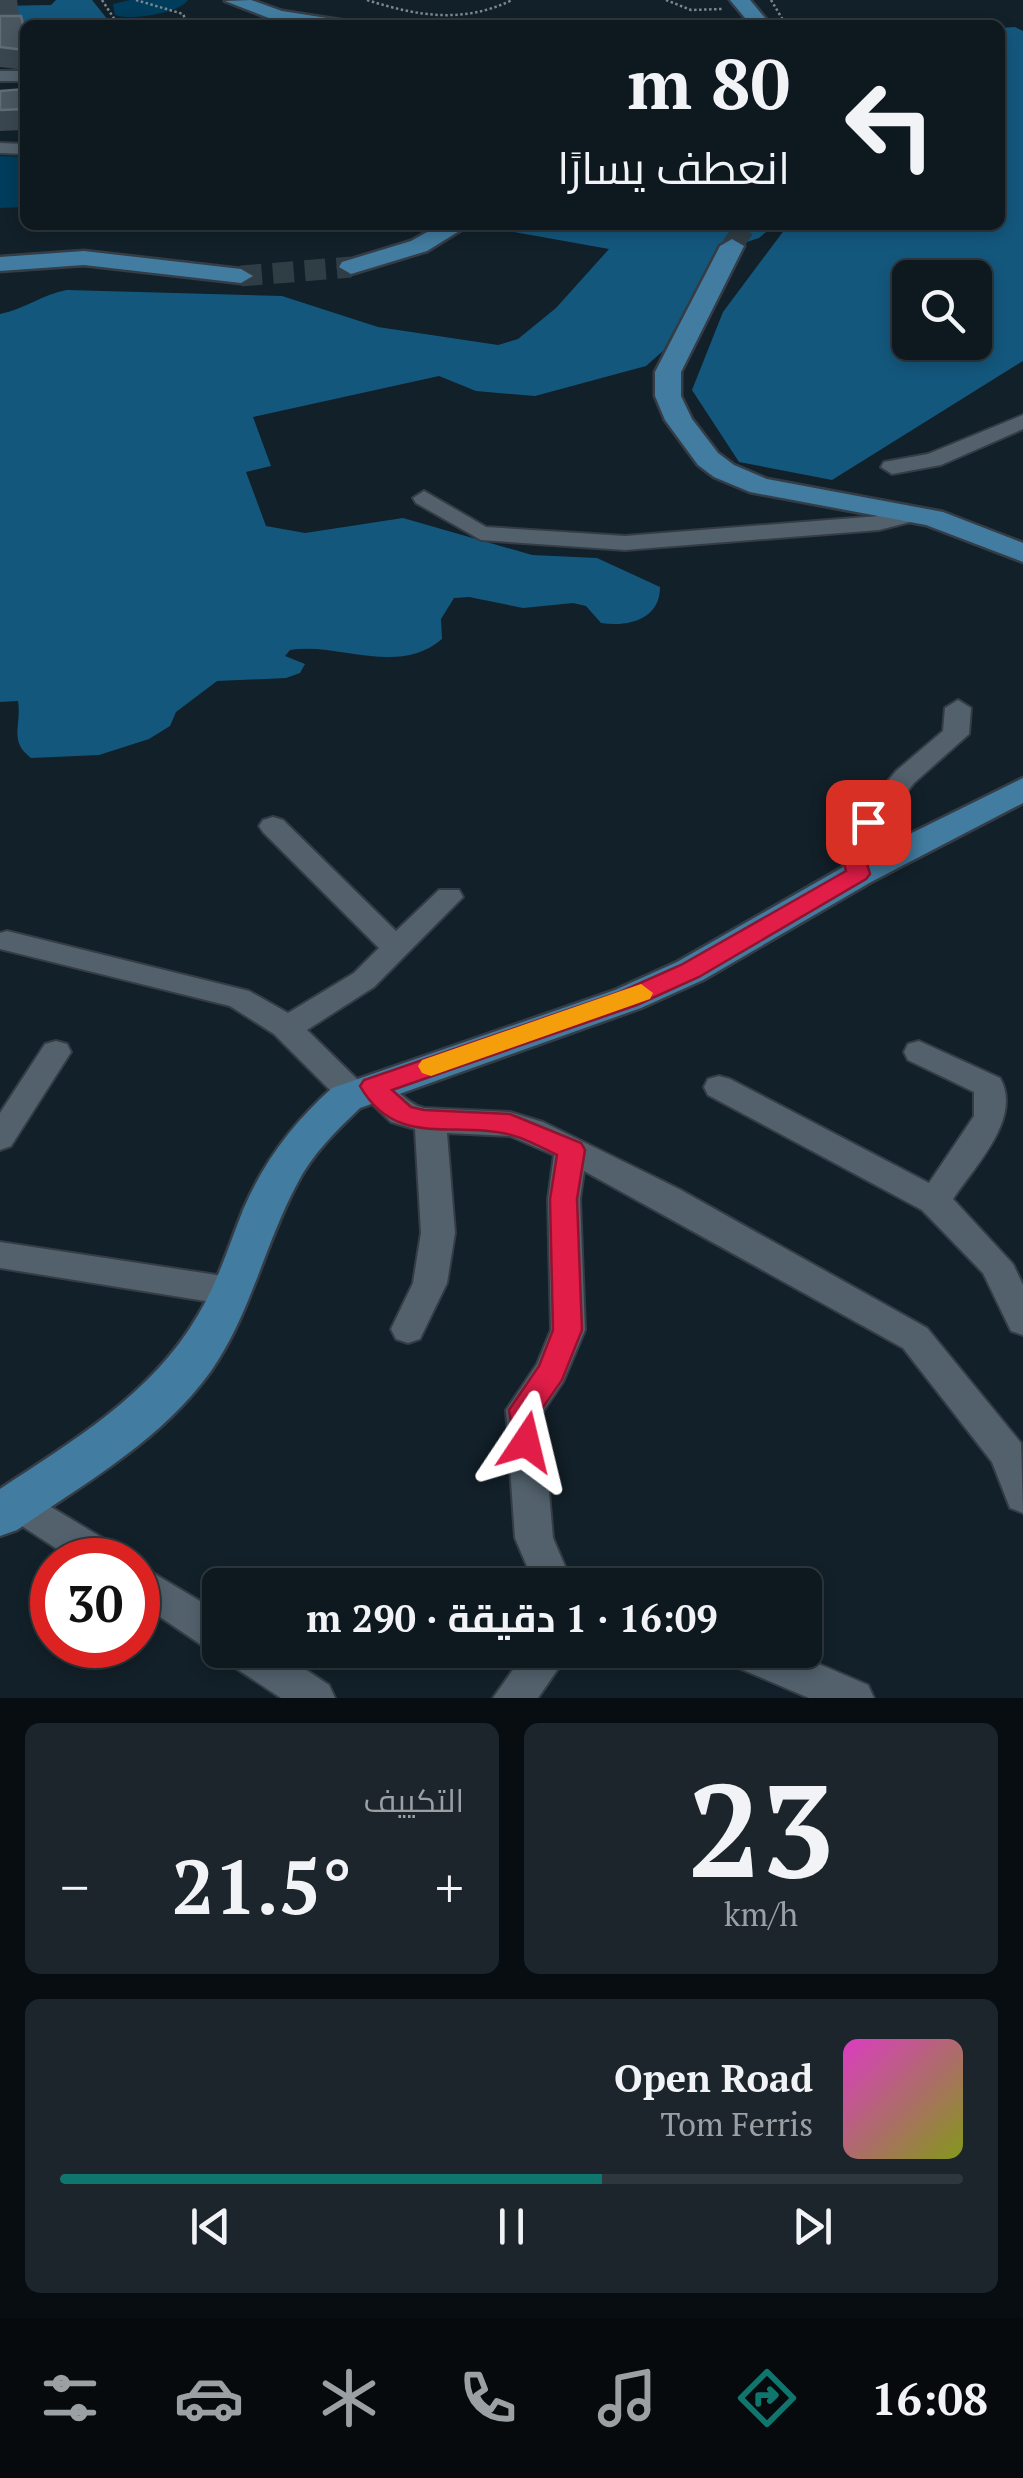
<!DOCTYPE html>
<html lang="ar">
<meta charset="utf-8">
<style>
:root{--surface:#0e181f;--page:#1c252c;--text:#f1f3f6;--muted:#9ba0a4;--line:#2e373d;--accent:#0f766e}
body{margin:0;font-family:"PT Serif",Cairo,serif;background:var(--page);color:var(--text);direction:rtl;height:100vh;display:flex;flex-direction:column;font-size:38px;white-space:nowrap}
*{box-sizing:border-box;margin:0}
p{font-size:32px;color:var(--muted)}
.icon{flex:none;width:55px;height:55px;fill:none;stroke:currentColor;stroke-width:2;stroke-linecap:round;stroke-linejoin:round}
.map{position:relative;height:1698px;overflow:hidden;direction:ltr}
.drawer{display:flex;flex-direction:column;gap:25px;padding:25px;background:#080d11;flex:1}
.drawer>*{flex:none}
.top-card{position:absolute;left:20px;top:20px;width:985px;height:210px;border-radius:15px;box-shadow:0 5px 15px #0003,0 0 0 2px var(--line);direction:rtl;background:#0e181f;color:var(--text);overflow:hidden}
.buttons{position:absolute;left:892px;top:260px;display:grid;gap:20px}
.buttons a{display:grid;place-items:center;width:100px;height:100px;border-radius:15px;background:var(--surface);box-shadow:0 5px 15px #0003,0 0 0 2px var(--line);font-size:50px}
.speed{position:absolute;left:30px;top:1538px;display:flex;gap:20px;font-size:50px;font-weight:700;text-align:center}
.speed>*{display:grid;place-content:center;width:130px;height:130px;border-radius:50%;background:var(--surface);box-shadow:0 5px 15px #0003,0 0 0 2px var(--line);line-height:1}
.speed .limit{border:15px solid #d22;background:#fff;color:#111}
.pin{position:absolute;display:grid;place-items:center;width:85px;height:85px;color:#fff;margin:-42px;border-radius:20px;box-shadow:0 5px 15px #0006}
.me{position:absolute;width:110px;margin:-55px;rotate:10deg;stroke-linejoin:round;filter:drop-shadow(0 0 8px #0008)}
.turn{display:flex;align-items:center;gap:35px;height:210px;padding:0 50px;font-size:45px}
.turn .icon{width:130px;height:130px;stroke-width:2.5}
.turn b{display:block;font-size:70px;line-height:85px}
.big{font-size:75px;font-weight:700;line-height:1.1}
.drawer .widget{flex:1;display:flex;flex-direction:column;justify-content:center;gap:15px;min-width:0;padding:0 35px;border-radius:15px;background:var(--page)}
.drawer .dial{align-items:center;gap:0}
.dial b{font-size:130px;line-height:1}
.song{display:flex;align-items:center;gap:30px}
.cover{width:120px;height:120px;border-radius:15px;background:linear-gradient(135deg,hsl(310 70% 55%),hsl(70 70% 35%))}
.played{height:10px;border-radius:5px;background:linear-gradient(90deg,var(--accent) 60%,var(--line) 60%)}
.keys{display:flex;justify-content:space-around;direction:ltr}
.heat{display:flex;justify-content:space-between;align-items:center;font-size:55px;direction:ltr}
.drawer .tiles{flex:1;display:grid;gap:25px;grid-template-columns:1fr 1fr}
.widget:last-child{grid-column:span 2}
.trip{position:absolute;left:202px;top:1568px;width:620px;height:100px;border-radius:15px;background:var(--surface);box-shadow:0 5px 15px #0003,0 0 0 2px var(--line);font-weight:700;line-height:100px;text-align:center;direction:rtl}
.dock{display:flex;height:160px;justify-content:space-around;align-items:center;background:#060a0c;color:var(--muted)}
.dock .icon{width:70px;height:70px}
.dock .current{color:var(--accent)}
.dock b{font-size:45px;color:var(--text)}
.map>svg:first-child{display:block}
</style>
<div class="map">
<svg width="1023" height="1698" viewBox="0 0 1023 1698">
<rect width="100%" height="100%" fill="#122029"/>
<g fill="#003c5b">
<path d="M 130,0 L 188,0 C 181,13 129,21 115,15 L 113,4 Z"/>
<path d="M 0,156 L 25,157 L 25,207 L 0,208 Z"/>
</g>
<g fill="#14577d" fill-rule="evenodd">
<path d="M 56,0 L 92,0 L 108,20 L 118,25 L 0,21 L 0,6 L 51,5 Z"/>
<path d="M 1015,27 L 1023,31 L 1023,361 L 832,480 L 739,462 L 692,390 L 723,312 L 788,225 L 1000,225 L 1000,28 ZM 910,278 L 975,278 L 975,342 L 910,342 Z"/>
<path d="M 524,225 L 774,225 L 759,238 L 716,252 L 663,351 L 646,366 L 535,396 L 476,391 L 439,376 L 253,417 L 271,466 L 246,472 L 266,526 L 305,533 L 403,518 L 532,555 L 597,558 L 660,587 C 660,620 628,627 601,623 L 586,606 L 573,603 L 523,608 L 469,597 L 454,598 L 441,619 L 442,639 C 398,677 339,642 290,650 L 285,656 L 305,664 L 300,673 L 286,678 L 217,681 L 176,712 L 170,726 L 149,739 L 99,755 L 31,758 C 8,741 22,725 18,701 L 0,702 L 0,314 C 25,309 43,294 67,290 L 282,296 L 378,327 L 498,345 L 518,339 L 556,308 L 609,249 L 514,232 L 513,228 Z"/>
</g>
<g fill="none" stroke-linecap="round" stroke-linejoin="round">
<g stroke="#2f3d45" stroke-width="21" stroke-dasharray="21 11" stroke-linecap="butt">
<path d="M 732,246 L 746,225"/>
<path d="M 241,276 L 351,267"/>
</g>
<defs>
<g id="minor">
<path d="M 0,22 L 31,25 L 25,25 L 25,32 L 0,32 Z"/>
<rect x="0" y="71" width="25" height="10"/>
<path d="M 0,143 L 25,144 L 25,154 L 0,153 Z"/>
<path d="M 1023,415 L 1023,429 L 941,465 L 892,474 L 881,467 L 884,462 L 928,454 Z"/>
<path d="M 424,491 L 486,527 L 625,536 L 879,516 L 914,507 L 925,514 L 922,519 L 879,530 L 625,550 L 481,540 L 416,503 L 413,498 Z"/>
<path d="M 958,700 L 971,708 L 969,734 L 914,783 L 864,846 L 872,874 L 868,881 L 848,881 L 836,845 L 896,771 L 943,731 L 945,708 Z"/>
<path d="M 273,817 L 283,820 L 396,931 L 439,890 L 459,890 L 463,897 L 374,987 L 307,1030 L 360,1082 L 373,1075 C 394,1081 403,1103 424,1108 L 510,1112 L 543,1122 L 679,1189 L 927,1328 L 1021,1443 L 1023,1513 L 1010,1508 L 992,1462 L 903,1348 L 584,1171 L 580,1199 L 585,1330 L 563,1382 L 542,1413 L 553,1538 L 573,1585 L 535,1585 L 515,1538 L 506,1410 L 537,1364 L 551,1330 L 548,1199 L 554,1155 L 510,1136 L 447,1133 L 455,1233 L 447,1283 L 420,1339 L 408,1343 L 396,1339 L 391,1329 L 413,1283 L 421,1233 L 415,1129 L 391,1122 L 367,1099 L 354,1107 L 343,1103 L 274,1034 L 230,1006 L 0,949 L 0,933 L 7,931 L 249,991 L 288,1013 L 354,973 L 379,948 L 263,832 L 259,826 L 263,820 Z"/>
<path d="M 56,1041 L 67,1044 L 71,1052 L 11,1146 L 0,1150 L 0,1113 L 45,1044 Z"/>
<path d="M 919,1041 L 1000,1078 C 1023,1118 974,1167 953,1199 L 1013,1264 L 1023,1285 L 1023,1335 L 1011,1331 L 983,1273 L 922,1210 L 708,1095 L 704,1087 L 708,1079 L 719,1076 L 730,1079 L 929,1183 L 974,1116 L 974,1092 L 908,1060 L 904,1052 L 908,1044 Z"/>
<path d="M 0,1242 L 230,1277 L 242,1281 L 247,1291 L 242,1301 L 230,1305 L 0,1268 Z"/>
<path d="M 18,1487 L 119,1548 L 125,1560 L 74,1560 L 5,1515 L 0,1502 L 5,1491 Z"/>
<path d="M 138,1564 L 220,1613 L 220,1650 L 276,1650 L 329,1685 L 335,1698 L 281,1698 L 228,1663 L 223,1652 L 206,1648 L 138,1602 Z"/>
<path d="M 527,1650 L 571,1650 L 538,1698 L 493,1698 Z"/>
<path d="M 721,1650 L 786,1650 L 868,1685 L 874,1698 L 809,1698 L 727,1663 Z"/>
</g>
<g id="major">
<path d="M 251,0 L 282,11 L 346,21 L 349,25 L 279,22 L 225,1 Z"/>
<path d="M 730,0 L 750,0 L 771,25 L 751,25 Z"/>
<path d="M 440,225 L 469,225 L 427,251 L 351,274 L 339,267 L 342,262 L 411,241 Z"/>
<path d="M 732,239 L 744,246 L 681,372 L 681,396 L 692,419 L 718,453 L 734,465 L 767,479 L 943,512 L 1023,543 L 1023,562 L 926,525 L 750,492 L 714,477 L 698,465 L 665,420 L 655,396 L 655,372 L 720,246 Z"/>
<path d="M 84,251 L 241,269 L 253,276 L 241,283 L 84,265 L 0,271 L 0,257 Z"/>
<path d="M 1023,778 L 1023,803 L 871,882 L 703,980 L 641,1008 L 360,1108 C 336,1131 312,1154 297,1184 C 264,1245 251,1314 211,1371 C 162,1440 85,1483 17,1530 L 0,1536 L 0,1489 C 74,1440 152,1394 198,1315 C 218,1282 229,1245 243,1210 C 264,1161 293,1123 332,1088 L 615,990 L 677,962 L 845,866 Z"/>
</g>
</defs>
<use href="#minor" stroke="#343c45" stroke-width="4"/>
<use href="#major" stroke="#343c45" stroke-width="5"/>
<g stroke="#7c878f" stroke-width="2.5" stroke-dasharray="2.5 2.5" stroke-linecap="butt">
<path d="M 102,0 L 115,20 L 130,25"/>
<path d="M 136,0 L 183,14 L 188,25"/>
<path d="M 367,0 C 417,16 463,24 512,0"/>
<path d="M 666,0 L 691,10 L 723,9"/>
<path d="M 771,0 L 786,25"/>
</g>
<use href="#minor" fill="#52616c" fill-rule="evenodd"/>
<use href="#major" fill="#427ca0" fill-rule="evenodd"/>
</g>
<g fill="#394650">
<path d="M 0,0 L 17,0 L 19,16 L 25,32 L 25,70 L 0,67 Z"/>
<path d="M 25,89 L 25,130 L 0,131 L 0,91 Z"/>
</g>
<g fill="#4a5760" stroke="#606c75" stroke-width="2.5">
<path d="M 0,16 L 21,16 L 25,32 L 25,50 L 0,47 Z"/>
<path d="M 25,89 L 25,109 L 0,110 L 0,91 Z"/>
</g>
<path fill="#e11d48" stroke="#92132f" stroke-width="2.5" d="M 868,815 L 879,822 L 862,846 L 870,874 L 866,879 L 699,977 L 637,1005 L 392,1090 L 411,1107 L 424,1110 L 510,1114 L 581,1143 L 585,1150 L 577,1199 L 582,1330 L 562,1380 L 539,1413 L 541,1442 L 537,1451 L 526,1455 L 516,1451 L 509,1410 L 539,1366 L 553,1330 L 550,1199 L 557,1155 C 542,1148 524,1137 507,1134 C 453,1121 395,1148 360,1086 L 364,1080 L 620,992 L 681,965 L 846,871 L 839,845 L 860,817 Z"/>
<path fill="#f59e0b" d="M 641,984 L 653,993 L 650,999 L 431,1076 L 422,1073 L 418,1066 L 422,1060 Z"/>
</svg>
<div class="buttons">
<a><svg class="icon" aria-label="search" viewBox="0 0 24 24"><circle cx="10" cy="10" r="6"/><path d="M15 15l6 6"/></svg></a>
</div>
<div class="speed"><div class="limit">30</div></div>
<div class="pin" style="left:868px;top:822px;background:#d93025"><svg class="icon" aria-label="arrive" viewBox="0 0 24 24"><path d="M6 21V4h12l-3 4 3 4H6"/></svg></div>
<svg class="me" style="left:526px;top:1442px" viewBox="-20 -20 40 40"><path d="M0-17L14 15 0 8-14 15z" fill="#e11d48" stroke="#fff" stroke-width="4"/></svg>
<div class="trip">16:09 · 1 دقيقة · 290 m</div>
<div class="top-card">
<div class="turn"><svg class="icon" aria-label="left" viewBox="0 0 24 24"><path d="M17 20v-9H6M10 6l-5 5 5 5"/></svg><div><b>80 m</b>انعطف يسارًا</div></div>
</div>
</div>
<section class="drawer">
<div class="tiles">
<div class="widget dial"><b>23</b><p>km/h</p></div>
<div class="widget"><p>التكييف</p>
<div class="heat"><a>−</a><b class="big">21.5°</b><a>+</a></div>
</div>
<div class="widget">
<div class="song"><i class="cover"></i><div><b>Open Road</b><p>Tom Ferris</p></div></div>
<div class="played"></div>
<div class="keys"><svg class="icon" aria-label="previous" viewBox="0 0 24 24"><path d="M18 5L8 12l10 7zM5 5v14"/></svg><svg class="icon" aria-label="pause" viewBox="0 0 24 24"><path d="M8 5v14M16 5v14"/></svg><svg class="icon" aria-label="next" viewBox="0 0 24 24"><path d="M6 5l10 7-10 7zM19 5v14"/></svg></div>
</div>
</div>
</section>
<nav class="dock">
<b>16:08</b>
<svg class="icon current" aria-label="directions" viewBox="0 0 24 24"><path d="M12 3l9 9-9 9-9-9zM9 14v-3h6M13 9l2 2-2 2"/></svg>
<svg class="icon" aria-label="music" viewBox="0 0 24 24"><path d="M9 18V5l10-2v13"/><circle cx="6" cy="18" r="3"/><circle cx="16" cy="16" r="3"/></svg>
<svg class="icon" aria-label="phone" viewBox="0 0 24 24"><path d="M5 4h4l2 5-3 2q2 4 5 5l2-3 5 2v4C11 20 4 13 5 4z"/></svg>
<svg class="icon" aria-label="climate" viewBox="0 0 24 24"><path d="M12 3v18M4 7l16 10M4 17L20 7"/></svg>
<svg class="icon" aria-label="car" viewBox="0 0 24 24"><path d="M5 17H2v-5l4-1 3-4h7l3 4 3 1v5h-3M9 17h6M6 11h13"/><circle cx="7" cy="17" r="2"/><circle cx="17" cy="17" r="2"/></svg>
<svg class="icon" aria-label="filters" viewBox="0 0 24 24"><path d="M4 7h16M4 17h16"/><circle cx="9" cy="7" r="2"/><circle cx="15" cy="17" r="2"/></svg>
</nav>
